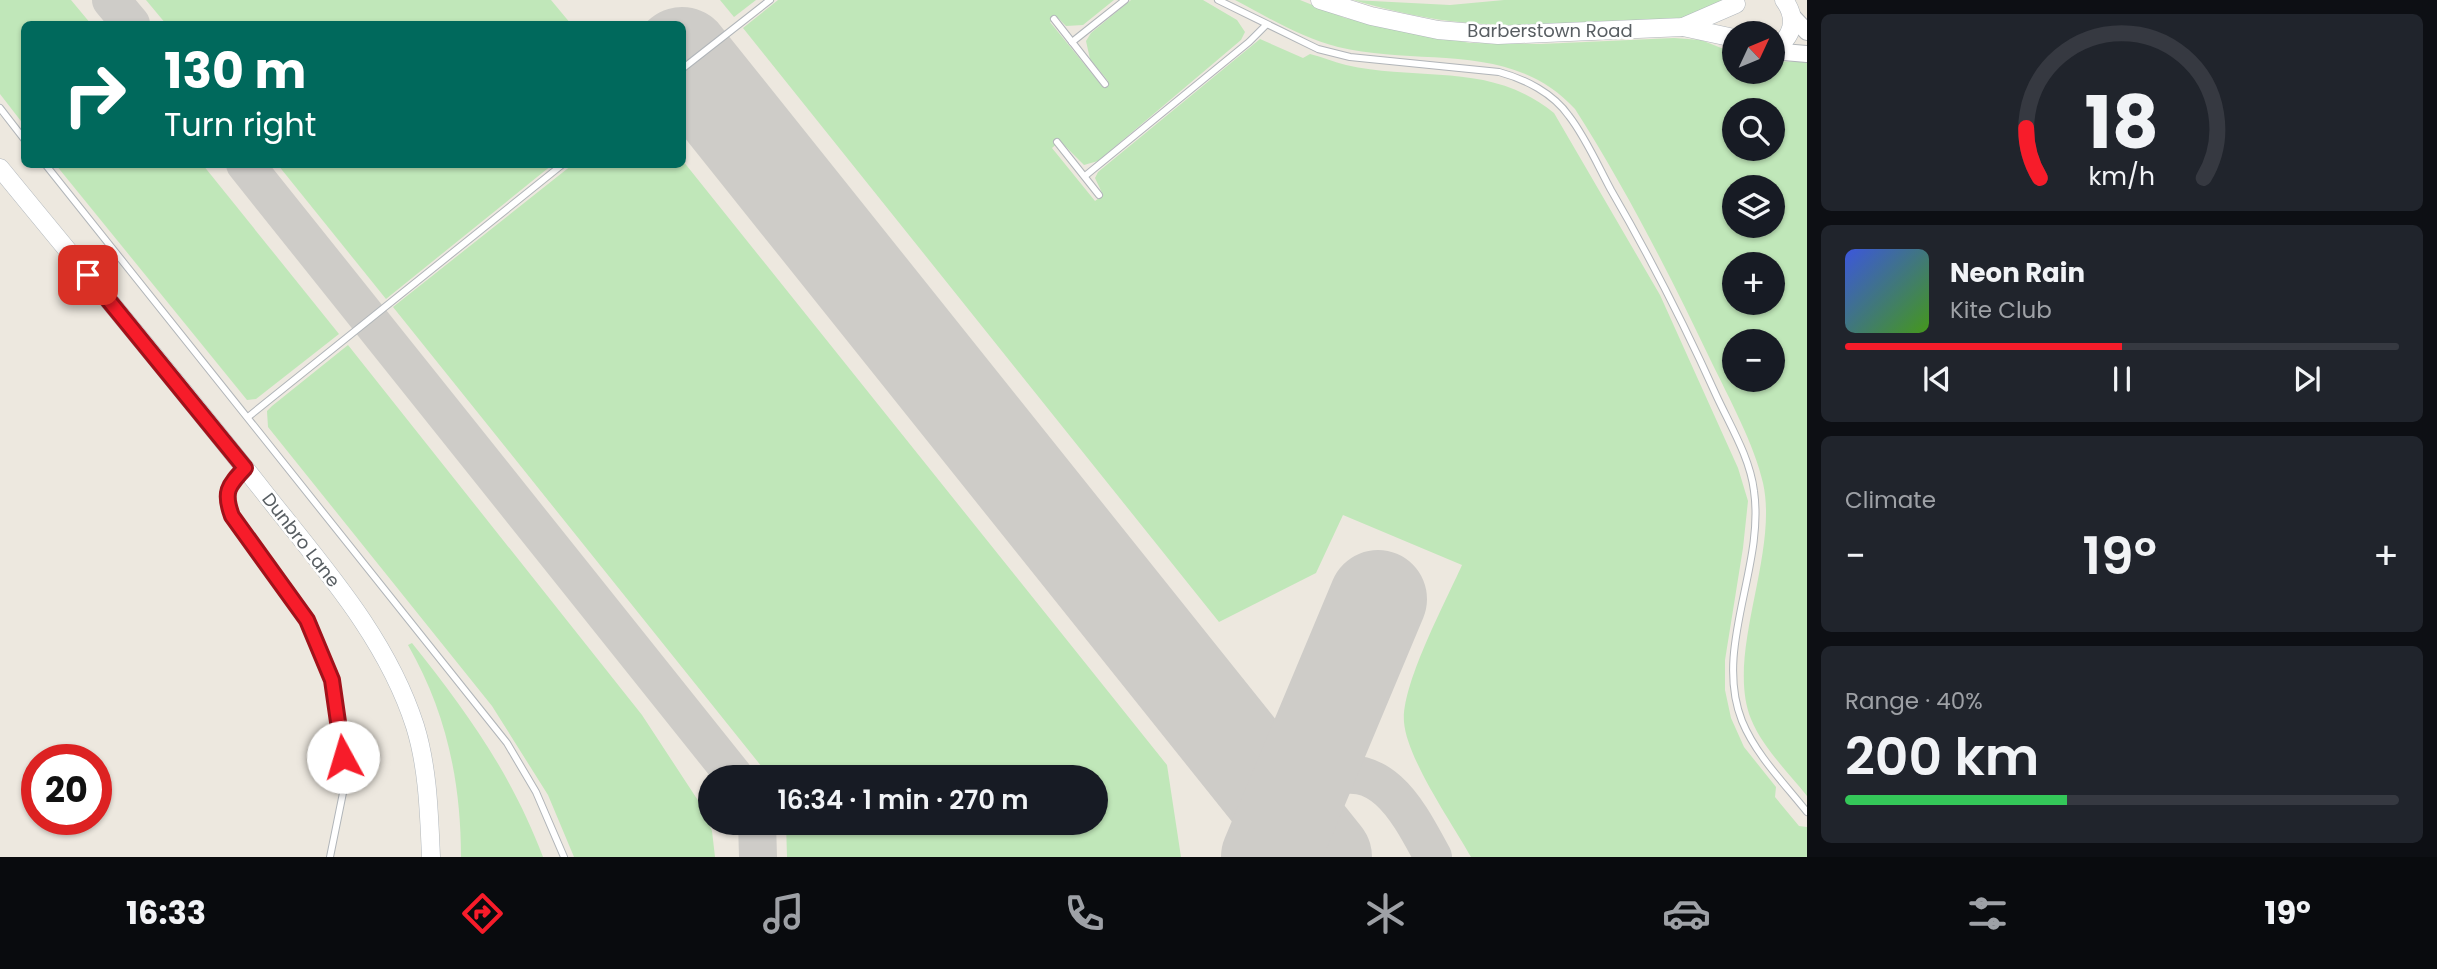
<!DOCTYPE html>
<meta charset="utf-8">
<style>
:root{--surface:#171b24;--page:#20242c;--text:#f1f3f6;--muted:#9ea1a6;--line:#363941;--accent:#f71c2a}
body{margin:0;font-family:Poppins,sans-serif;background:var(--page);color:var(--text);height:100vh;display:flex;flex-direction:column;font-size:26px;white-space:nowrap}
*{box-sizing:border-box;margin:0}
p{font-size:23px;color:var(--muted)}
.icon{flex:none;width:38px;height:38px;fill:none;stroke:currentColor;stroke-width:2;stroke-linecap:round;stroke-linejoin:round}
.map{position:relative;flex:1;overflow:hidden}
.side{display:flex;flex-direction:column;gap:14px;padding:14px;background:#0d0f14;width:630px}
.side>*{flex:none}
.guide{position:absolute;left:21px;top:21px;width:665px;height:147px;border-radius:10px;box-shadow:0 2px 5px #0004;background:#00695c;color:#fff;overflow:hidden}
.needle{width:46px;rotate:46deg}
.controls{position:absolute;left:1722px;top:21px;display:grid;gap:14px}
.controls a{display:grid;place-items:center;width:63px;height:63px;border-radius:50%;background:var(--surface);box-shadow:0 2px 5px #0004;font-size:35px}
.speed{position:absolute;left:21px;top:744px;display:flex;gap:14px;font-size:35px;font-weight:700;text-align:center}
.speed>*{display:grid;place-content:center;width:91px;height:91px;border-radius:50%;background:var(--surface);box-shadow:0 2px 5px #0004;line-height:1}
.speed .limit{border:10px solid #d22;background:#fff;color:#111}
.pin{position:absolute;display:grid;place-items:center;width:60px;height:60px;color:#fff;margin:-30px;border-radius:14px;box-shadow:0 4px 10px #0006}
.me{position:absolute;width:77px;margin:-38px;rotate:354deg;stroke-linejoin:round;filter:drop-shadow(0 0 5px #0008)}
.turn{display:flex;align-items:center;gap:24px;height:147px;padding:0 28px;font-size:32px}
.turn .icon{width:91px;height:91px;stroke-width:2.5}
.turn b{display:block;font-size:49px;line-height:60px}
.big{font-size:52px;font-weight:600;line-height:1.1}
.side .card{flex:1;display:flex;flex-direction:column;justify-content:center;gap:10px;min-width:0;padding:0 24px;border-radius:10px;background:var(--page)}
.side .dial{align-items:center;gap:0}
.dial svg{height:182px;overflow:visible;fill:none;stroke:var(--line);stroke-width:7;stroke-linecap:round;text-anchor:middle}
.dial text{fill:var(--text);stroke:none}
.song{display:flex;align-items:center;gap:21px}
.cover{width:84px;height:84px;border-radius:10px;background:linear-gradient(135deg,hsl(230 70% 55%),hsl(100 70% 35%))}
.played{height:7px;border-radius:4px;background:linear-gradient(90deg,var(--accent) 50%,var(--line) 50%)}
.keys{display:flex;justify-content:space-around;direction:ltr}
.heat{display:flex;justify-content:space-between;align-items:center;font-size:38px;direction:ltr}
.charge{height:10px;border-radius:5px;background:linear-gradient(90deg,#34c759 40%,var(--line) 0)}
.trip{position:absolute;left:698px;top:765px;width:410px;height:70px;border-radius:35px;background:var(--surface);box-shadow:0 2px 5px #0004;font-weight:600;line-height:70px;text-align:center}
.tabs{display:flex;height:112px;justify-content:space-around;align-items:center;background:#090b0e;color:var(--muted)}
.tabs .icon{width:49px;height:49px}
.tabs .on{color:var(--accent)}
.tabs b{font-size:32px;color:var(--text)}
main{display:flex;flex:1;min-height:0}
.map>svg:first-child{display:block}
</style>
<main>
<div class="map">
<svg width="1807" height="857" viewBox="0 0 1807 857">
<rect width="100%" height="100%" fill="#ede8df"/>
<g fill="#c0e7b9" fill-rule="evenodd">
<path d="M 0,0 L 71,0 L 91,24 L 24,24 L 24,125 L 0,94 Z"/>
<path d="M 146,0 L 551,0 L 571,24 L 166,24 Z"/>
<path d="M 720,0 L 756,0 L 734,17 Z"/>
<path d="M 778,0 L 1114,0 L 1083,25 L 1066,26 L 1057,17 L 1050,22 L 1102,86 L 1108,81 L 1090,59 L 1086,41 L 1091,33 L 1131,0 L 1203,0 L 1237,20 L 1245,32 L 1241,40 L 1098,161 L 1084,165 L 1060,141 L 1052,148 L 1095,201 L 1103,195 L 1095,178 L 1098,172 L 1260,39 L 1303,58 L 1310,54 C 1322,57 1334,62 1346,65 C 1421,82 1490,61 1554,113 L 1660,295 L 1738,468 L 1748,501 L 1743,548 L 1725,660 L 1725,690 L 1731,718 L 1744,747 L 1776,787 L 1775,797 L 1799,826 L 1807,827 L 1807,857 L 1471,857 C 1452,823 1407,759 1404,722 C 1401,685 1446,601 1462,565 L 1343,515 L 1316,573 L 1219,622 L 743,28 Z"/>
<path d="M 1235,0 L 1300,0 L 1345,18 L 1470,43 L 1541,44 L 1674,38 L 1701,40 L 1734,53 L 1734,72 L 1773,72 L 1773,62 L 1807,61 L 1807,796 C 1788,772 1763,748 1751,719 C 1725,654 1779,555 1763,483 C 1755,446 1728,396 1711,361 C 1670,275 1626,189 1575,109 C 1512,40 1420,67 1338,47 C 1302,38 1267,17 1235,0 ZM 1734,110 L 1773,110 L 1773,149 L 1734,149 ZM 1734,187 L 1773,187 L 1773,226 L 1734,226 ZM 1734,264 L 1773,264 L 1773,303 L 1734,303 ZM 1734,341 L 1773,341 L 1773,380 L 1734,380 Z"/>
<path d="M 1353,0 L 1450,5 L 1504,0 L 1727,0 L 1696,15 L 1680,18 C 1610,21 1539,29 1469,23 C 1430,20 1391,11 1353,0 Z"/>
<path d="M 683,161 L 1167,765 L 1181,857 L 787,857 L 786,823 L 1096,822 L 1096,777 L 770,777 L 393,307 L 572,165 L 682,164 Z"/>
<path d="M 56,165 L 203,165 L 339,334 L 256,399 L 247,400 Z"/>
<path d="M 278,165 L 552,165 L 386,299 Z"/>
<path d="M 348,345 L 642,715 L 701,805 L 712,831 L 715,857 L 574,857 L 548,795 L 492,706 L 268,427 L 267,411 L 272,406 Z"/>
<path d="M 412,643 C 467,712 511,773 543,857 L 461,857 C 461,781 446,711 408,645 Z"/>
</g>
<g fill="none" stroke-linecap="round" stroke-linejoin="round">
<g stroke="#ceccc8" stroke-width="38">
<path d="M 111,0 L 131,24"/>
<path d="M 245,164 L 735,777"/>
<path d="M 1293,803 C 1302,796 1312,785 1323,781 C 1382,755 1410,815 1433,857"/>
<path d="M 757,822 L 758,857"/>
</g>
<g stroke="#ceccc8" stroke-width="98">
<path d="M 682,56 L 1323,857"/>
<path d="M 1270,857 L 1378,599"/>
</g>
<defs>
<g id="service">
<path d="M 1218,0 L 1318,49 L 1350,57 L 1499,72 C 1525,79 1553,93 1569,116 C 1586,138 1598,166 1611,190 C 1650,257 1685,326 1717,397 C 1731,427 1750,458 1754,491 C 1765,567 1713,648 1742,721 C 1756,755 1784,783 1807,812"/>
<path d="M 1054,19 L 1105,84"/>
<path d="M 1072,42 L 1125,0"/>
<path d="M 682,69 L 770,0"/>
<path d="M 0,108 L 24,139"/>
<path d="M 1057,142 L 1099,195"/>
<path d="M 45,164 L 507,743 L 536,792 L 564,857"/>
<path d="M 1085,176 L 1249,42 L 1265,26"/>
<path d="M 248,417 L 563,164"/>
<path d="M 245,469 C 226,488 222,490 232,516 L 307,620 L 332,680 L 345,783 L 330,857"/>
</g>
<g id="tertiary">
<path d="M 1792,16 L 1807,32"/>
<path d="M 1773,51 L 1807,54"/>
</g>
<g id="secondary">
<path d="M 1320,0 L 1371,16 L 1438,30 L 1498,35 L 1683,27 L 1736,4"/>
<path d="M 1683,27 L 1734,38"/>
<path d="M 1773,49 C 1793,38 1798,19 1784,0"/>
<path d="M 0,168 C 89,277 180,385 267,496 C 323,567 387,638 415,726 C 428,768 429,813 431,857"/>
</g>
</defs>
<use href="#service" stroke="#b1b5b9" stroke-width="8"/>
<use href="#tertiary" stroke="#b1b5b9" stroke-width="18"/>
<use href="#secondary" stroke="#b1b7bc" stroke-width="19"/>
<use href="#service" stroke="#fff" stroke-width="6"/>
<use href="#tertiary" stroke="#fff" stroke-width="16"/>
<use href="#secondary" stroke="#fff" stroke-width="18"/>
</g>
<g fill="none" stroke-linecap="round" stroke-linejoin="round">
<defs>
<path id="route" d="M 88,275 L 245,468 C 228,486 223,492 232,516 L 307,620 L 332,680 L 343,757"/>
</defs>
<use href="#route" stroke="#a1121b" stroke-width="18"/>
<use href="#route" stroke="#f71c2a" stroke-width="12"/>
</g>
<g text-anchor="middle" stroke-width="5" stroke-linejoin="round" paint-order="stroke">
<g font-size="18" fill="#585e62" stroke="#fff">
<text x="1550" y="37">Barberstown Road</text>
<text transform="translate(301 540) rotate(52)" y="6">Dunbro Lane</text>
</g>
</g>
</svg>
<div class="controls">
<a><svg class="needle" viewBox="-14 -14 28 28"><path d="M0-13l5 13h-10z" fill="#e53935"/><path d="M0 13l5-13h-10z" fill="#9ea1a6"/></svg></a>
<a><svg class="icon" aria-label="search" viewBox="0 0 24 24"><circle cx="10" cy="10" r="6"/><path d="M15 15l6 6"/></svg></a>
<a><svg class="icon" aria-label="layers" viewBox="0 0 24 24"><path d="M12 4l9 5-9 5-9-5zM3 14l9 5 9-5"/></svg></a>
<a>+</a>
<a>−</a>
</div>
<div class="speed"><div class="limit">20</div></div>
<div class="pin" style="left:88px;top:275px;background:#d93025"><svg class="icon" aria-label="arrive" viewBox="0 0 24 24"><path d="M6 21V4h12l-3 4 3 4H6"/></svg></div>
<svg class="me" style="left:343px;top:757px" viewBox="-20 -20 40 40"><circle r="19" fill="#fff"/><path d="M0-13L10 11 0 6-10 11z" fill="#f71c2a"/></svg>
<div class="trip">16:34 · 1 min · 270 m</div>
<div class="guide">
<div class="turn"><svg class="icon" aria-label="right" viewBox="0 0 24 24"><path d="M7 20v-9h11M14 6l5 5-5 5"/></svg><div><b>130 m</b>Turn right</div></div>
</div>
</div>
<section class="side">
<div class="card dial"><svg viewBox="0 0 100 80">
<path d="M14 69A42 42 0 1 1 86 69"/>
<path d="M14 69A42 42 0 0 1 8 47" stroke="#f71c2a"/>
<text x="50" y="56" font-size="32" font-weight="700">18</text>
<text x="50" y="72" font-size="11">km/h</text>
</svg></div>
<div class="card">
<div class="song"><i class="cover"></i><div><b>Neon Rain</b><p>Kite Club</p></div></div>
<div class="played"></div>
<div class="keys"><svg class="icon" aria-label="previous" viewBox="0 0 24 24"><path d="M18 5L8 12l10 7zM5 5v14"/></svg><svg class="icon" aria-label="pause" viewBox="0 0 24 24"><path d="M8 5v14M16 5v14"/></svg><svg class="icon" aria-label="next" viewBox="0 0 24 24"><path d="M6 5l10 7-10 7zM19 5v14"/></svg></div>
</div>
<div class="card"><p>Climate</p>
<div class="heat"><a>−</a><b class="big">19°</b><a>+</a></div>
</div>
<div class="card"><p>Range · 40%</p><b class="big">200 km</b><div class="charge"></div></div>
</section>
</main>
<nav class="tabs">
<b>16:33</b>
<svg class="icon on" aria-label="directions" viewBox="0 0 24 24"><path d="M12 3l9 9-9 9-9-9zM9 14v-3h6M13 9l2 2-2 2"/></svg>
<svg class="icon" aria-label="music" viewBox="0 0 24 24"><path d="M9 18V5l10-2v13"/><circle cx="6" cy="18" r="3"/><circle cx="16" cy="16" r="3"/></svg>
<svg class="icon" aria-label="phone" viewBox="0 0 24 24"><path d="M5 4h4l2 5-3 2q2 4 5 5l2-3 5 2v4C11 20 4 13 5 4z"/></svg>
<svg class="icon" aria-label="climate" viewBox="0 0 24 24"><path d="M12 3v18M4 7l16 10M4 17L20 7"/></svg>
<svg class="icon" aria-label="car" viewBox="0 0 24 24"><path d="M5 17H2v-5l4-1 3-4h7l3 4 3 1v5h-3M9 17h6M6 11h13"/><circle cx="7" cy="17" r="2"/><circle cx="17" cy="17" r="2"/></svg>
<svg class="icon" aria-label="filters" viewBox="0 0 24 24"><path d="M4 7h16M4 17h16"/><circle cx="9" cy="7" r="2"/><circle cx="15" cy="17" r="2"/></svg>
<b>19°</b>
</nav>
